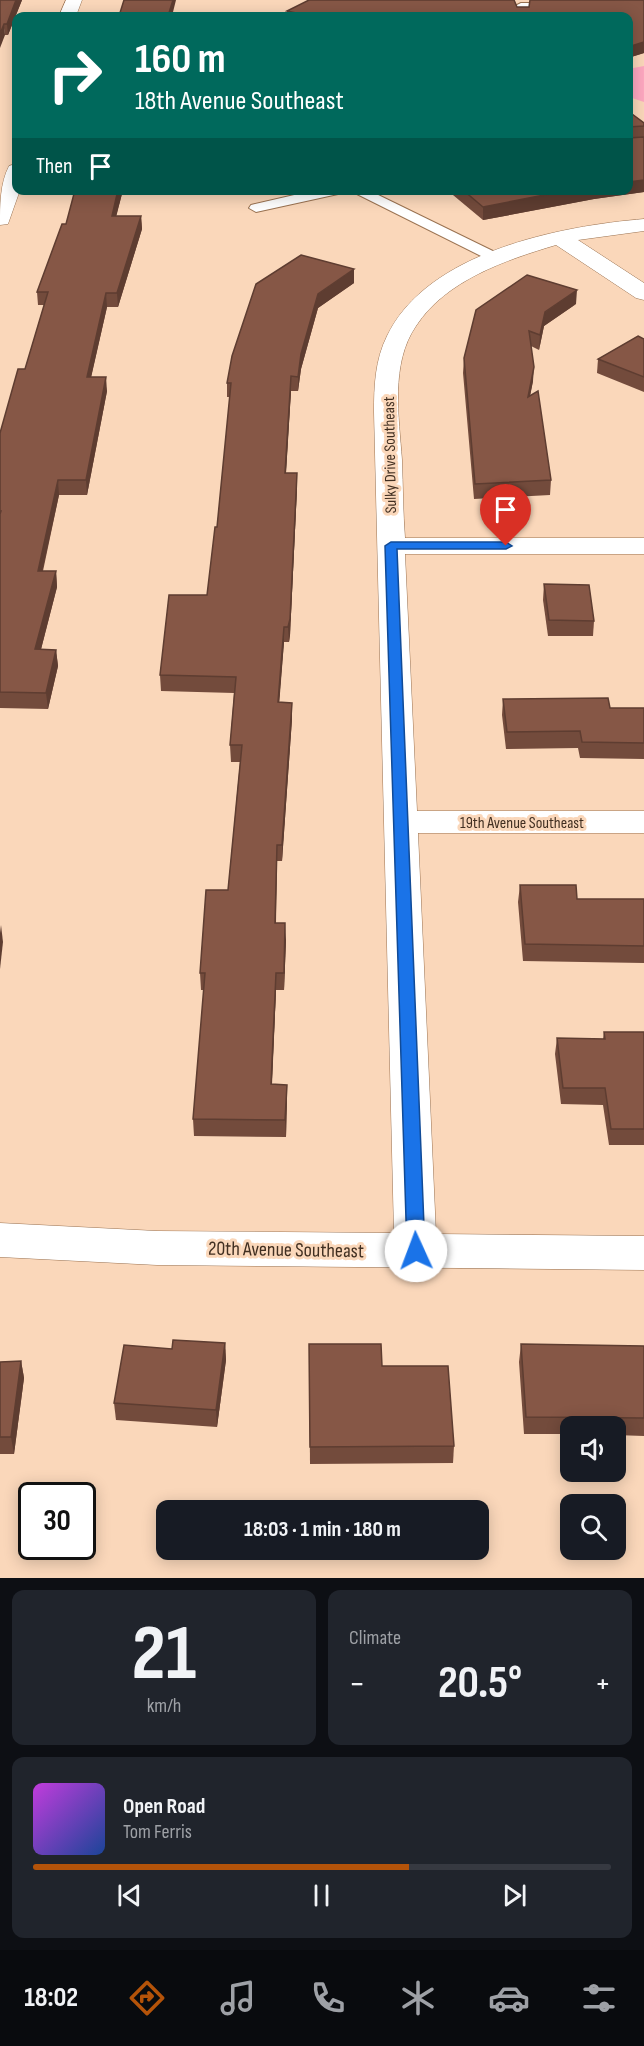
<!DOCTYPE html>
<meta charset="utf-8">
<style>
:root{--surface:#171b24;--page:#20242c;--text:#f1f3f6;--muted:#9ea1a6;--line:#363941;--accent:#b45309}
body{margin:0;font-family:"Sofia Sans Condensed",sans-serif;background:var(--page);color:var(--text);height:100vh;display:flex;flex-direction:column;font-size:22px;white-space:nowrap}
*{box-sizing:border-box;margin:0}
p{font-size:20px;color:var(--muted)}
.icon{flex:none;width:33px;height:33px;fill:none;stroke:currentColor;stroke-width:2;stroke-linecap:round;stroke-linejoin:round}
.map{position:relative;height:1578px;overflow:hidden}
.details{display:flex;flex-direction:column;gap:12px;padding:12px;background:#0d0f14;flex:1}
.details>*{flex:none}
.guide{position:absolute;left:12px;top:12px;width:621px;height:183px;border-radius:12px;box-shadow:0 3px 15px #0003;background:#00695c;color:#fff;overflow:hidden}
.buttons{position:absolute;left:560px;top:1416px;display:grid;gap:12px}
.buttons a{display:grid;place-items:center;width:66px;height:66px;border-radius:12px;background:var(--surface);box-shadow:0 3px 15px #0003;font-size:30px}
.speed{position:absolute;left:18px;top:1482px;display:flex;gap:12px;font-size:30px;font-weight:700;text-align:center}
.speed>*{display:grid;place-content:center;width:78px;height:78px;border-radius:50%;background:var(--surface);box-shadow:0 3px 15px #0003;line-height:1}
.speed .limit{border:3px solid #111;border-radius:9px;background:#fff;color:#111}
.pin{position:absolute;display:grid;place-items:center;width:51px;height:51px;color:#fff;margin:-62px -26px;border-radius:50% 50% 50% 0;rotate:-45deg;box-shadow:0 0 6px #0007}
.pin .icon{rotate:45deg}
.me{position:absolute;width:66px;margin:-33px;rotate:358deg;stroke-linejoin:round;filter:drop-shadow(0 0 4px #0008)}
.turn{display:flex;align-items:center;gap:21px;height:126px;padding:0 24px;font-size:27px}
.turn .icon{width:78px;height:78px;stroke-width:2.5}
.turn b{display:block;font-size:42px;line-height:51px}
.then{display:flex;align-items:center;height:57px;padding:0 24px;background:#0003;gap:12px;font-size:22px}
.big{font-size:45px;font-weight:700;line-height:1.1}
.details .card{flex:1;display:flex;flex-direction:column;justify-content:center;gap:9px;min-width:0;padding:0 21px;border-radius:12px;background:var(--page)}
.details .dial{align-items:center;gap:0}
.dial b{font-size:78px;line-height:1}
.song{display:flex;align-items:center;gap:18px}
.cover{width:72px;height:72px;border-radius:9px;background:linear-gradient(135deg,hsl(290 70% 55%),hsl(220 70% 35%))}
.played{height:6px;border-radius:3px;background:linear-gradient(90deg,var(--accent) 65%,var(--line) 65%)}
.keys{display:flex;justify-content:space-around;direction:ltr}
.heat{display:flex;justify-content:space-between;align-items:center;font-size:33px;direction:ltr}
.details .tiles{flex:1;display:grid;gap:12px;grid-template-columns:1fr 1fr}
.card:last-child{grid-column:span 2}
.trip{position:absolute;left:156px;top:1500px;width:333px;height:60px;border-radius:12px;background:var(--surface);box-shadow:0 3px 15px #0003;font-weight:700;line-height:60px;text-align:center}
.tab-bar{display:flex;height:96px;justify-content:space-around;align-items:center;background:#090b0e;color:var(--muted)}
.tab-bar .icon{width:42px;height:42px}
.tab-bar .active{color:var(--accent)}
.tab-bar b{font-size:27px;color:var(--text)}
.map>svg:first-child{display:block}
</style>
<div class="map">
<svg width="644" height="1578" viewBox="0 0 644 1578">
<rect width="100%" height="100%" fill="#fad7ba"/>
<path fill="#fda7c0" d="M 644,66 L 644,102 L 629,97 L 628,69 Z"/>
<g fill="none" stroke-linecap="round" stroke-linejoin="round">
<defs>
<g id="lane">
<path d="M 521,3 L 560,3 L 566,6 L 560,9 L 527,9 L 528,16 L 516,16 L 515,6 Z"/>
<path d="M 316,190 L 345,190 L 338,194 L 256,212 L 249,208 L 251,205 Z"/>
<path d="M 349,190 L 368,190 L 501,255 L 504,258 L 496,263 L 491,261 Z"/>
</g>
<g id="street">
<path d="M 66,0 L 82,0 L 76,16 L 59,16 Z"/>
<path d="M 16,164 L 16,190 L 20,190 L 8,224 L 0,225 C 0,205 0,183 9,166 Z"/>
<path d="M 644,219 L 644,231 L 578,240 L 644,283 L 644,300 L 636,298 L 556,245 C 506,260 446,280 416,326 C 390,364 399,417 402,460 C 403,486 403,512 405,538 L 644,538 L 644,554 L 405,554 L 417,811 L 644,811 L 644,833 L 418,833 L 436,1234 L 644,1236 L 644,1270 L 157,1265 L 0,1257 L 0,1223 L 157,1231 L 394,1233 L 374,412 C 374,386 375,360 387,336 C 427,252 560,226 644,219 Z"/>
</g>
</defs>
<use href="#lane" stroke="#9a7251" stroke-width="2"/>
<use href="#street" stroke="#9a7251" stroke-width="1"/>
<use href="#lane" fill="#fff" fill-rule="evenodd"/>
<use href="#street" fill="#fff" fill-rule="evenodd"/>
</g>
<g fill="#734b3c">
<path d="M 0,0 L 22,0 L 8,35 L 5,35 Z"/>
<path d="M 644,0 L 644,53 L 628,58 L 628,16 L 287,16 L 287,11 L 529,7 Z"/>
<path d="M 628,111 L 644,123 L 644,192 L 594,199 L 483,220 L 447,190 L 628,190 Z"/>
<path d="M 75,190 L 123,190 L 116,216 L 141,216 L 142,229 L 118,307 L 107,307 L 91,377 L 107,391 L 87,495 L 59,495 L 43,571 L 56,571 L 57,587 L 41,649 L 56,650 L 58,666 L 48,709 L 0,708 L 0,433 L 25,369 L 44,305 L 38,305 L 37,292 L 66,224 Z"/>
<path d="M 354,269 L 354,283 L 318,308 L 301,369 L 298,391 L 291,391 L 286,473 L 297,473 L 297,488 L 290,635 L 289,642 L 284,642 L 279,702 L 292,703 L 292,719 L 282,861 L 277,861 L 276,923 L 286,940 L 284,990 L 276,990 L 272,1085 L 287,1085 L 286,1137 L 194,1136 L 193,1119 L 204,990 L 201,990 L 200,973 L 228,890 L 240,762 L 231,762 L 230,745 L 234,693 L 161,691 L 160,675 L 207,595 L 217,527 L 230,397 L 227,397 L 227,383 Z"/>
<path d="M 576,304 L 544,326 L 539,350 L 531,346 L 533,381 L 530,396 L 551,480 L 550,495 L 474,499 L 463,373 L 464,358 Z"/>
<path d="M 644,339 L 644,392 L 597,373 L 598,359 Z"/>
<path d="M 544,584 L 594,621 L 593,636 L 548,636 L 543,600 Z"/>
<path d="M 503,699 L 610,708 L 644,708 L 644,759 L 580,758 L 578,748 L 506,749 L 502,715 Z"/>
<path d="M 520,885 L 577,899 L 644,899 L 644,963 L 523,961 L 518,902 Z"/>
<path d="M 604,1032 L 644,1032 L 644,1145 L 609,1145 L 603,1105 L 561,1104 L 555,1054 L 557,1038 L 603,1039 Z"/>
<path d="M 225,1343 L 226,1360 L 217,1427 L 116,1420 L 114,1403 L 172,1349 Z"/>
<path d="M 309,1344 L 382,1366 L 454,1446 L 453,1463 L 310,1464 Z"/>
<path d="M 521,1344 L 644,1346 L 644,1436 L 615,1435 L 615,1426 L 570,1426 L 570,1434 L 524,1434 L 519,1362 Z"/>
<path d="M 21,1361 L 24,1378 L 14,1454 L 0,1454 L 0,1362 Z"/>
</g>
<g fill="#5e3d31">
<path d="M 16,0 L 22,0 L 8,35 L 7,24 Z"/>
<path d="M 173,0 L 176,0 L 172,16 L 168,16 Z"/>
<path d="M 4,24 L 5,35 L 0,48 L 0,34 Z"/>
<path d="M 644,42 L 644,53 L 628,58 L 628,47 Z"/>
<path d="M 644,180 L 644,192 L 594,199 L 483,220 L 483,207 L 570,190 L 628,190 L 628,182 Z"/>
<path d="M 118,190 L 123,190 L 113,229 L 112,216 Z"/>
<path d="M 141,216 L 142,229 L 118,307 L 117,293 Z"/>
<path d="M 354,269 L 354,283 L 318,308 L 301,369 L 298,391 L 298,377 L 301,354 L 318,294 Z"/>
<path d="M 577,290 L 576,304 L 544,326 L 539,350 L 540,335 L 545,312 Z"/>
<path d="M 106,293 L 107,307 L 88,391 L 87,377 Z"/>
<path d="M 534,367 L 533,381 L 527,411 L 528,397 Z"/>
<path d="M 291,376 L 291,391 L 285,488 L 285,473 Z"/>
<path d="M 106,377 L 107,391 L 87,495 L 86,480 Z"/>
<path d="M 297,473 L 297,488 L 290,635 L 289,642 L 288,627 Z"/>
<path d="M 58,480 L 59,495 L 39,586 L 38,571 Z"/>
<path d="M 56,571 L 57,587 L 37,665 L 35,649 Z"/>
<path d="M 284,627 L 284,642 L 278,719 L 278,702 Z"/>
<path d="M 56,650 L 58,666 L 48,709 L 46,693 Z"/>
<path d="M 292,703 L 292,719 L 282,861 L 282,845 Z"/>
<path d="M 277,845 L 277,861 L 275,940 L 275,923 Z"/>
<path d="M 285,923 L 286,940 L 284,990 L 284,973 Z"/>
<path d="M 1,925 L 3,942 L 0,969 L 0,933 Z"/>
<path d="M 276,973 L 276,990 L 271,1102 L 271,1084 Z"/>
<path d="M 287,1085 L 287,1102 L 286,1137 L 285,1120 Z"/>
<path d="M 225,1343 L 226,1360 L 217,1427 L 216,1410 Z"/>
<path d="M 21,1361 L 24,1378 L 14,1454 L 11,1437 Z"/>
</g>
<g fill="#865746" stroke="#5e3d31" stroke-width="1.5">
<path d="M 0,0 L 16,0 L 7,24 L 4,24 L 0,34 Z"/>
<path d="M 124,0 L 173,0 L 168,16 L 119,16 Z"/>
<path d="M 309,0 L 514,0 L 517,7 L 529,7 L 530,0 L 644,0 L 644,42 L 628,47 L 628,16 L 310,16 L 287,11 Z"/>
<path d="M 628,111 L 644,123 L 644,126 L 628,127 Z"/>
<path d="M 644,137 L 644,180 L 628,182 L 628,138 Z"/>
<path d="M 75,190 L 118,190 L 112,216 L 141,216 L 117,293 L 106,293 L 87,377 L 106,377 L 86,480 L 58,480 L 38,571 L 56,571 L 35,649 L 56,650 L 46,693 L 0,692 L 0,514 L 1,511 L 0,511 L 0,433 L 18,369 L 25,369 L 48,292 L 37,292 L 62,224 L 66,224 Z"/>
<path d="M 463,190 L 570,190 L 483,207 Z"/>
<path d="M 301,255 L 354,269 L 318,294 L 301,354 L 298,377 L 291,376 L 285,473 L 297,473 L 290,619 L 288,627 L 284,627 L 278,702 L 292,703 L 282,845 L 277,845 L 275,923 L 285,923 L 284,973 L 276,973 L 271,1084 L 287,1085 L 285,1120 L 193,1119 L 205,973 L 200,973 L 206,890 L 228,890 L 242,745 L 230,745 L 236,677 L 160,675 L 169,595 L 207,595 L 215,527 L 217,527 L 231,383 L 227,383 L 232,356 L 256,284 Z"/>
<path d="M 527,275 L 577,290 L 545,312 L 540,335 L 529,331 L 534,367 L 528,397 L 538,391 L 551,480 L 475,484 L 464,358 L 476,310 Z"/>
<path d="M 638,336 L 644,339 L 644,377 L 598,359 Z"/>
<path d="M 544,584 L 589,585 L 594,621 L 549,620 Z"/>
<path d="M 608,698 L 610,708 L 644,708 L 644,743 L 582,742 L 580,731 L 507,732 L 503,699 Z"/>
<path d="M 520,885 L 576,885 L 577,899 L 644,899 L 644,946 L 525,944 Z"/>
<path d="M 604,1032 L 644,1032 L 644,1129 L 611,1129 L 605,1088 L 563,1088 L 557,1038 L 605,1039 Z"/>
<path d="M 173,1340 L 225,1343 L 216,1410 L 114,1403 L 124,1345 L 172,1349 Z"/>
<path d="M 309,1344 L 381,1344 L 382,1366 L 448,1366 L 454,1446 L 310,1447 Z"/>
<path d="M 521,1344 L 644,1346 L 644,1418 L 526,1417 Z"/>
<path d="M 21,1361 L 11,1437 L 0,1437 L 0,1362 Z"/>
</g>
<path fill="#1a73e8" stroke="#114b97" stroke-width="1.5" d="M 391,542 L 506,542 L 512,546 L 506,549 L 397,549 L 425,1251 L 422,1256 L 416,1258 L 410,1256 L 407,1251 L 385,546 Z"/>
<g text-anchor="middle" stroke-width="6" stroke-linejoin="round" paint-order="stroke">
<g font-size="16" fill="#412f21" stroke="#fad7ba">
<text transform="translate(389 455) rotate(-91)" y="6">Sulky Drive Southeast</text>
<text x="522" y="828">19th Avenue Southeast</text>
</g>
<g font-size="20" fill="#412f21" stroke="#fad7ba">
<text transform="translate(286 1249) rotate(1)" y="7">20th Avenue Southeast</text>
</g>
</g>
</svg>
<div class="buttons">
<a><svg class="icon" aria-label="sound" viewBox="0 0 24 24"><path d="M4 9h4l5-4v14l-5-4H4zM17 9q2 3 0 6"/></svg></a>
<a><svg class="icon" aria-label="search" viewBox="0 0 24 24"><circle cx="10" cy="10" r="6"/><path d="M15 15l6 6"/></svg></a>
</div>
<div class="speed"><div class="limit">30</div></div>
<div class="pin" style="left:506px;top:546px;background:#d93025"><svg class="icon" aria-label="arrive" viewBox="0 0 24 24"><path d="M6 21V4h12l-3 4 3 4H6"/></svg></div>
<svg class="me" style="left:416px;top:1251px" viewBox="-20 -20 40 40"><circle r="19" fill="#fff"/><path d="M0-13L10 11 0 6-10 11z" fill="#1a73e8"/></svg>
<div class="trip">18:03 · 1 min · 180 m</div>
<div class="guide">
<div class="turn"><svg class="icon" aria-label="right" viewBox="0 0 24 24"><path d="M7 20v-9h11M14 6l5 5-5 5"/></svg><div><b>160 m</b>18th Avenue Southeast</div></div>
<div class="then">Then<svg class="icon" aria-label="arrive" viewBox="0 0 24 24"><path d="M6 21V4h12l-3 4 3 4H6"/></svg></div>
</div>
</div>
<section class="details">
<div class="tiles">
<div class="card dial"><b>21</b><p>km/h</p></div>
<div class="card"><p>Climate</p>
<div class="heat"><a>−</a><b class="big">20.5°</b><a>+</a></div>
</div>
<div class="card">
<div class="song"><i class="cover"></i><div><b>Open Road</b><p>Tom Ferris</p></div></div>
<div class="played"></div>
<div class="keys"><svg class="icon" aria-label="previous" viewBox="0 0 24 24"><path d="M18 5L8 12l10 7zM5 5v14"/></svg><svg class="icon" aria-label="pause" viewBox="0 0 24 24"><path d="M8 5v14M16 5v14"/></svg><svg class="icon" aria-label="next" viewBox="0 0 24 24"><path d="M6 5l10 7-10 7zM19 5v14"/></svg></div>
</div>
</div>
</section>
<nav class="tab-bar">
<b>18:02</b>
<svg class="icon active" aria-label="directions" viewBox="0 0 24 24"><path d="M12 3l9 9-9 9-9-9zM9 14v-3h6M13 9l2 2-2 2"/></svg>
<svg class="icon" aria-label="music" viewBox="0 0 24 24"><path d="M9 18V5l10-2v13"/><circle cx="6" cy="18" r="3"/><circle cx="16" cy="16" r="3"/></svg>
<svg class="icon" aria-label="phone" viewBox="0 0 24 24"><path d="M5 4h4l2 5-3 2q2 4 5 5l2-3 5 2v4C11 20 4 13 5 4z"/></svg>
<svg class="icon" aria-label="climate" viewBox="0 0 24 24"><path d="M12 3v18M4 7l16 10M4 17L20 7"/></svg>
<svg class="icon" aria-label="car" viewBox="0 0 24 24"><path d="M5 17H2v-5l4-1 3-4h7l3 4 3 1v5h-3M9 17h6M6 11h13"/><circle cx="7" cy="17" r="2"/><circle cx="17" cy="17" r="2"/></svg>
<svg class="icon" aria-label="filters" viewBox="0 0 24 24"><path d="M4 7h16M4 17h16"/><circle cx="9" cy="7" r="2"/><circle cx="15" cy="17" r="2"/></svg>
</nav>
